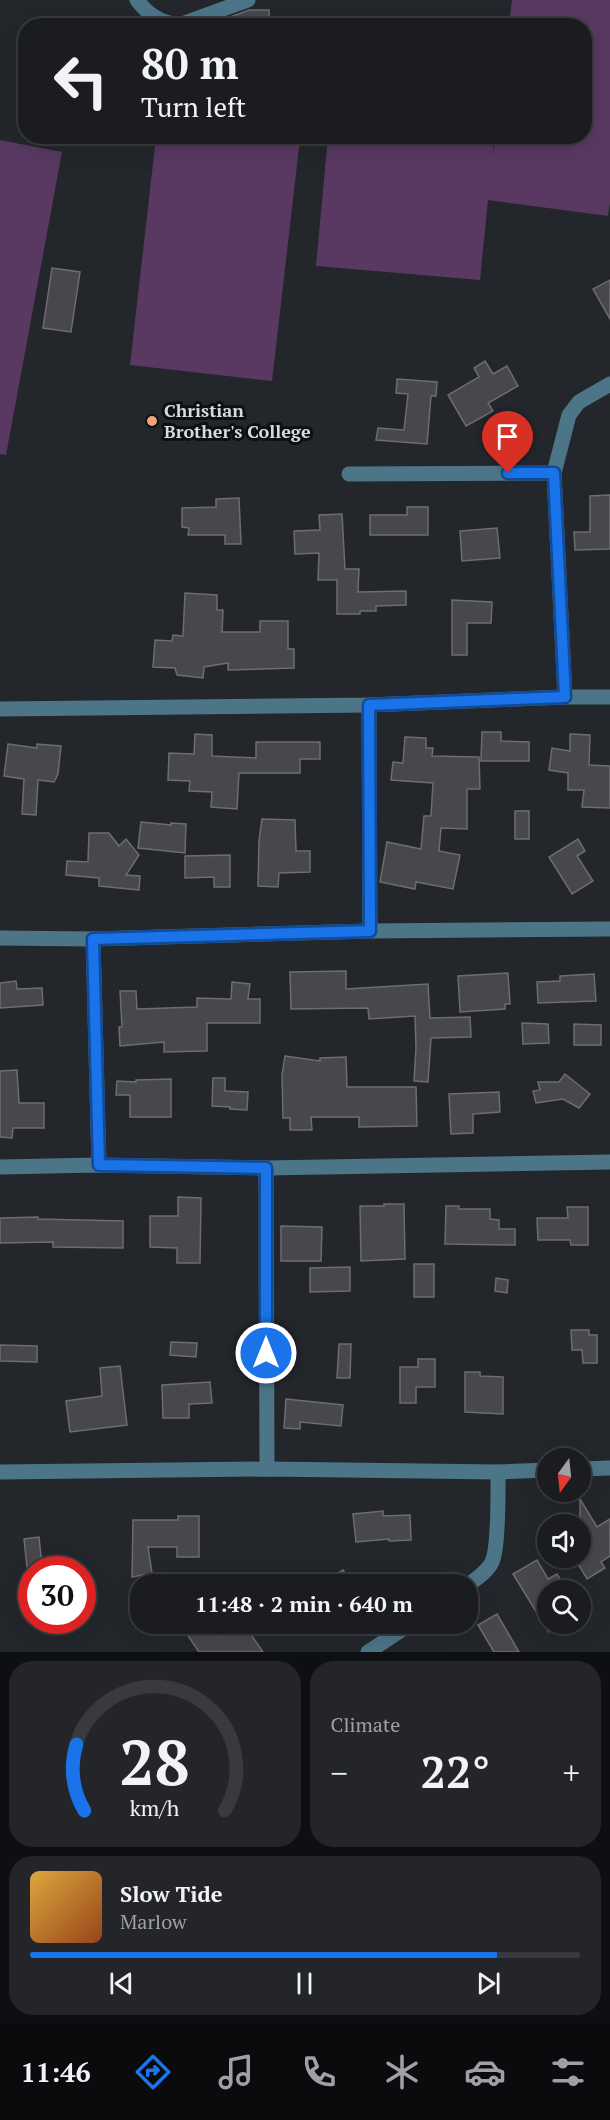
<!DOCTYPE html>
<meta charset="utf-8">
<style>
:root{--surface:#1a1c20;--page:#232529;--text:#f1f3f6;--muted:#9fa1a5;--line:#383a3e;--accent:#1a73e8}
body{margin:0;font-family:"PT Serif",serif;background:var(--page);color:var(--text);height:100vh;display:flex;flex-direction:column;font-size:22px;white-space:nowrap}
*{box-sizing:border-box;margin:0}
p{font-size:20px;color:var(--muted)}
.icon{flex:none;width:33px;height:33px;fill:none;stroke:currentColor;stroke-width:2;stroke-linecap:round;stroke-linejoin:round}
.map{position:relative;height:1652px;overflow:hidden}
.sheet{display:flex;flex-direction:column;gap:9px;padding:9px;background:#0e0f12;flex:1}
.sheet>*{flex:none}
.banner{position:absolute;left:18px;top:18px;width:574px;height:126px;border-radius:24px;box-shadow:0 6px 24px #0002,0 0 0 2px var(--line);background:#1a1c20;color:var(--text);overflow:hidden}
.needle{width:39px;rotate:195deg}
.fabs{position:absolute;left:537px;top:1448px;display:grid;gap:12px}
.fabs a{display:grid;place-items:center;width:54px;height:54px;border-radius:50%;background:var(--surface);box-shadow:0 6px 24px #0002,0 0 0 2px var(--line);font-size:30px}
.speed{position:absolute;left:18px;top:1556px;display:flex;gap:12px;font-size:30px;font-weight:700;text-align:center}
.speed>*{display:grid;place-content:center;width:78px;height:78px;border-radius:50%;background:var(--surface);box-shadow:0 6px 24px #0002,0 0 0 2px var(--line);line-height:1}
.speed .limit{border:9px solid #d22;background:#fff;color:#111}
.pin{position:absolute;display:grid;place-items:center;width:51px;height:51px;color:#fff;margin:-62px -26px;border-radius:50% 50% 50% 0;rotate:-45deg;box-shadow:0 0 6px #0007}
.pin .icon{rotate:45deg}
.me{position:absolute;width:66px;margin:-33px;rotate:0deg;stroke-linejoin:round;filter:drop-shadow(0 0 4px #0008)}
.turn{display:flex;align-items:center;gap:21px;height:126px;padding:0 24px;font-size:27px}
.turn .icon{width:78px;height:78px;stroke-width:2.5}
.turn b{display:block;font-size:42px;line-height:51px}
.big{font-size:45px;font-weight:700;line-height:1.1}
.sheet .tile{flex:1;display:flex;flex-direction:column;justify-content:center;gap:9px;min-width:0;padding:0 21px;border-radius:24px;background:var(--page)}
.sheet .dial{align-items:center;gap:0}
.dial svg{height:156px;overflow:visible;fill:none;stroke:var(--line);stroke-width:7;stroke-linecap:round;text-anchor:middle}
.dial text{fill:var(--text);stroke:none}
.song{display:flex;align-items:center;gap:18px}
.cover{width:72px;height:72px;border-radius:9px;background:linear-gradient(135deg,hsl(40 70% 55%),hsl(20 70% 35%))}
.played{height:6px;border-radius:3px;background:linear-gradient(90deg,var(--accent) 85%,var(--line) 85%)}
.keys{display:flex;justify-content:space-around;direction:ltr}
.heat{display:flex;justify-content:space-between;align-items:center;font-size:33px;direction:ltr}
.sheet .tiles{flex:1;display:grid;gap:9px;grid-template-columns:1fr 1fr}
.tile:last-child{grid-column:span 2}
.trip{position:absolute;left:130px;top:1574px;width:348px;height:60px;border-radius:24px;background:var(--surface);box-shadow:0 6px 24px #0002,0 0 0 2px var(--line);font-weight:700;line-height:60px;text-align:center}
.dock{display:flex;height:96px;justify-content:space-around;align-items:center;background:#0a0b0d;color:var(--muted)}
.dock .icon{width:42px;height:42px}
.dock .active{color:var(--accent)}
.dock b{font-size:27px;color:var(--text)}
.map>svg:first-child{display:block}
</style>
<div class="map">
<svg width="610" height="1652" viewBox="0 0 610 1652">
<rect width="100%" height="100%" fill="#23262b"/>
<g fill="#593962">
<path d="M 512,0 L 610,0 L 610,202 L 608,216 L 488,200 L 480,280 L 316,266 L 328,137 L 494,137 L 493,155 L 496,137 L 585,136 L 585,26 L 509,25 Z"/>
<path d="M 276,136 L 300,139 L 272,381 L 130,365 L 156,137 Z"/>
<path d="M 0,140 L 62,152 L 6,455 L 0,454 Z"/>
</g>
<g fill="#48474d" stroke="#6d6c73" stroke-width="1.5">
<path d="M 249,10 L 269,10 L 269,26 L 222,26 L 222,20 Z"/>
<path d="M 52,268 L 80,272 L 71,332 L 43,328 Z"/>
<path d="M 610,280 L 610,319 L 593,289 Z"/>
<path d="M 485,361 L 493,374 L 507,366 L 518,386 L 488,403 L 493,411 L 466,426 L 448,395 L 479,377 L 474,368 Z"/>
<path d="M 397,379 L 437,382 L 436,396 L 431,396 L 427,444 L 376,440 L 378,428 L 404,430 L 408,394 L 396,393 Z"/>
<path d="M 610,495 L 610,549 L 575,550 L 574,532 L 590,532 L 590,496 Z"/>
<path d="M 239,498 L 241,544 L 225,544 L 225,535 L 188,535 L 189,528 L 182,527 L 182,508 L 216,507 L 216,499 Z"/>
<path d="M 407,507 L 428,507 L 428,535 L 370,535 L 370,515 L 407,515 Z"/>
<path d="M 342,514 L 345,569 L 359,569 L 358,592 L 406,591 L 406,605 L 376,606 L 376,611 L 360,611 L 360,614 L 337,614 L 337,580 L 318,580 L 319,553 L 295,554 L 294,531 L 320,530 L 319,515 Z"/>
<path d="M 497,528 L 500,558 L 462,561 L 460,531 Z"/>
<path d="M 185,593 L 217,595 L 217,610 L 223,610 L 222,632 L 260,632 L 260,621 L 288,621 L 288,649 L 294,649 L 294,668 L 228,670 L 228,663 L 204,667 L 203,678 L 177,675 L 175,668 L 153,667 L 155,640 L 172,641 L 173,635 L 183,636 Z"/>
<path d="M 452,600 L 492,602 L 491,623 L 467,623 L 467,655 L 452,655 Z"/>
<path d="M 482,732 L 501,732 L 501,741 L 529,742 L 529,761 L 481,761 Z"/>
<path d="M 195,734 L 212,735 L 212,756 L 256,758 L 256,742 L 320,742 L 320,759 L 300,759 L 300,773 L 239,773 L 237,809 L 211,807 L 212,792 L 189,791 L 190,781 L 168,780 L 169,753 L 194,754 Z"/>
<path d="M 570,734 L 590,735 L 589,765 L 610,766 L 610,808 L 582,807 L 584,790 L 568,790 L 568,773 L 549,770 L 552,748 L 570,751 Z"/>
<path d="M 405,737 L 426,738 L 426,748 L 433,748 L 432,756 L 479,757 L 480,789 L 467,789 L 467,829 L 441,828 L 439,851 L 460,855 L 453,889 L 416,882 L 415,889 L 380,882 L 387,842 L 421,849 L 424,816 L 431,816 L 433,783 L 391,780 L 393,762 L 403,763 Z"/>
<path d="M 8,744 L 37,748 L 37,744 L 61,746 L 58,774 L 54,782 L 38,780 L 36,815 L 22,814 L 24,779 L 4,776 Z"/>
<rect x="515" y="811" width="14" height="28"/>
<path d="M 262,819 L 295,820 L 296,851 L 310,851 L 310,872 L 279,873 L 278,887 L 258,886 L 259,841 Z"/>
<path d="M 141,822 L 171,825 L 171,823 L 186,824 L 185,853 L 138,848 Z"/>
<path d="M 89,833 L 109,833 L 119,846 L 126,839 L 139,855 L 126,875 L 140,876 L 139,890 L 99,886 L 99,878 L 66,875 L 67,861 L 88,862 Z"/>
<path d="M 578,839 L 585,851 L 577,856 L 593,881 L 572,894 L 549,857 Z"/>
<path d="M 230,855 L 230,887 L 214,887 L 214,877 L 185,878 L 185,856 Z"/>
<path d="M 346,971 L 346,989 L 428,984 L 430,1018 L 470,1017 L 471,1037 L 431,1038 L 428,1082 L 414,1081 L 416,1048 L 415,1016 L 369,1019 L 368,1008 L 291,1009 L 290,972 Z"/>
<path d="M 508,973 L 510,1004 L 505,1004 L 505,1009 L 460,1012 L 458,976 Z"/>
<path d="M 594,974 L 596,1001 L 538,1003 L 537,982 L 560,981 L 560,976 Z"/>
<path d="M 16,981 L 17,989 L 42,988 L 43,1005 L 0,1008 L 0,983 Z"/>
<path d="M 232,982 L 250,984 L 248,999 L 260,999 L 260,1023 L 207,1023 L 207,1051 L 164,1052 L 164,1042 L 120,1046 L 119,1027 L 122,1027 L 120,991 L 136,991 L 137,1009 L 197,1007 L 197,998 L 231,999 Z"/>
<path d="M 522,1023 L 548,1024 L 549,1043 L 523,1044 Z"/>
<path d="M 574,1024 L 601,1025 L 601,1045 L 574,1045 Z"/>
<path d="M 285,1056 L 320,1061 L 320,1058 L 346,1057 L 347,1087 L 416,1087 L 417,1126 L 359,1127 L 359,1117 L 311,1117 L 312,1130 L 290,1130 L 290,1118 L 283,1118 L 282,1075 Z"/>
<path d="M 17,1070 L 19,1103 L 44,1103 L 44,1128 L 13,1128 L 12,1138 L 0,1137 L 0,1071 Z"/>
<path d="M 565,1074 L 590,1094 L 579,1108 L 563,1099 L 536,1103 L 533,1091 L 540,1090 L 538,1082 L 559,1082 Z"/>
<path d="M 213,1078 L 225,1078 L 225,1091 L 248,1092 L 247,1110 L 230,1109 L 230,1107 L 212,1106 Z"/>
<path d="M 171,1079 L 171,1117 L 130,1117 L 130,1095 L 116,1095 L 117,1081 L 136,1082 L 136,1080 Z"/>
<path d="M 499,1092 L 500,1112 L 473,1114 L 473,1133 L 451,1134 L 449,1094 Z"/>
<path d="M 178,1197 L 201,1198 L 200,1263 L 177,1263 L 177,1248 L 150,1247 L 150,1216 L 178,1216 Z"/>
<path d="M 384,1204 L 404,1204 L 405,1259 L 361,1261 L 360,1206 L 384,1206 Z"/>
<path d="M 446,1206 L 459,1206 L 459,1209 L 490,1209 L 490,1219 L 499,1220 L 499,1229 L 515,1229 L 515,1245 L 445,1244 Z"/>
<path d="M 567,1207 L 588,1207 L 588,1245 L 571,1245 L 570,1240 L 538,1240 L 537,1218 L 568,1218 Z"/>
<path d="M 38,1217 L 38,1219 L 123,1221 L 123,1248 L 53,1247 L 53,1242 L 0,1243 L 0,1218 Z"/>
<path d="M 281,1226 L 322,1227 L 321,1261 L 281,1261 Z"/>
<rect x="414" y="1264" width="20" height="33"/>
<path d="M 350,1267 L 350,1291 L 310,1292 L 310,1268 Z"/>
<path d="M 496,1278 L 508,1280 L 507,1293 L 495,1291 Z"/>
<path d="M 571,1330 L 589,1330 L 589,1335 L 597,1335 L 597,1363 L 583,1363 L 582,1350 L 572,1350 Z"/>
<path d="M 171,1342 L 197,1343 L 196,1357 L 170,1355 Z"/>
<path d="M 339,1344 L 351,1344 L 350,1378 L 337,1378 Z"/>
<path d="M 0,1345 L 37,1346 L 37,1362 L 0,1361 Z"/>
<path d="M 418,1359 L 435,1359 L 435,1387 L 416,1387 L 416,1403 L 400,1403 L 400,1367 L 418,1367 Z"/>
<path d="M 120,1366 L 127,1425 L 70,1432 L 66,1401 L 102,1396 L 100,1368 Z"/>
<path d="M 465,1372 L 480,1372 L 480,1376 L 503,1377 L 503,1414 L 465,1412 Z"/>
<path d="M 210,1382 L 212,1403 L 189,1404 L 189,1418 L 163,1418 L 162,1385 Z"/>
<path d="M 286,1399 L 343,1405 L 341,1426 L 300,1422 L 300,1429 L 284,1428 Z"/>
<path d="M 580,1499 L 597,1527 L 610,1519 L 610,1556 L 601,1562 L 605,1568 L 587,1579 L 574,1557 L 580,1557 Z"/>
<path d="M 383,1511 L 383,1516 L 410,1515 L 411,1540 L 389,1541 L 389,1539 L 356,1542 L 353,1514 Z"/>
<path d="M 178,1516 L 199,1516 L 199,1557 L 177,1557 L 177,1547 L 148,1547 L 152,1573 L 132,1577 L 133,1520 L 178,1520 Z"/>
<path d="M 39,1537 L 42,1566 L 27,1567 L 24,1539 Z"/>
<path d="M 537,1560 L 548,1579 L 557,1574 L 567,1590 L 548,1590 L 548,1631 L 513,1574 Z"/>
<path d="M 343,1570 L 353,1584 L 321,1584 Z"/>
<path d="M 497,1614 L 519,1652 L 494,1652 L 478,1625 Z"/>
<path d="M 195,1623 L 210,1623 L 218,1636 L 237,1623 L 243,1623 L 263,1652 L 199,1652 L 184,1630 Z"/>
</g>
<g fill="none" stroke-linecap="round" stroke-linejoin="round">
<g stroke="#4c7688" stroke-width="15">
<path d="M 137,0 C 147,14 162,23 179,25 L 248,0"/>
<path d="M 349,474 L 554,473"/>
<path d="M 565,697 L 554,473 L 569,415 L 579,402 L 610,384"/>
<path d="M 369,705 L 370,931"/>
<path d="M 0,709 L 369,705 L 565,697 L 610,697"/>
<path d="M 0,938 L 93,939 L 370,931 L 610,929"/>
<path d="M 93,939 L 99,1165"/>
<path d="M 0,1167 L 99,1165 L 266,1168 L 610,1162"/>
<path d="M 266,1168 L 267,1469"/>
<path d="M 580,1469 L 610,1468"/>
<path d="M 0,1472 L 267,1469 L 498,1472 L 548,1470"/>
<path d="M 468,1585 C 476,1579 488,1571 492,1562 C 499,1547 498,1491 498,1472"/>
<path d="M 368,1652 L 412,1623"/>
</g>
</g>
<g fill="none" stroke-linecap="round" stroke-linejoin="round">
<defs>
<path id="route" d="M 266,1353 L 266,1168 L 99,1165 L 93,939 L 370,931 L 369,705 L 565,697 L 554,473 L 508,473"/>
</defs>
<use href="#route" stroke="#114b97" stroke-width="15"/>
<use href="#route" stroke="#1a73e8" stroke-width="10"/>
</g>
<circle fill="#f0a279" stroke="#0e0f11" stroke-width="2" cx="152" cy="421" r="6"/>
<g text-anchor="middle" stroke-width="6" stroke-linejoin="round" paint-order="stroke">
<g font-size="18" font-weight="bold" fill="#d7d9dc" stroke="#0e0f11" text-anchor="start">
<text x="164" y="417">Christian<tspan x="164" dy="21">Brother's College</tspan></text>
</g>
</g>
</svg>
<div class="fabs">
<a><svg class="needle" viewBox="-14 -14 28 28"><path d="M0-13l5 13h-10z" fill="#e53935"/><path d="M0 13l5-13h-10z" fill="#9fa1a5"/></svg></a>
<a><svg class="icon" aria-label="sound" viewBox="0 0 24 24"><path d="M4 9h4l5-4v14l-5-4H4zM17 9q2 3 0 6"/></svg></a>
<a><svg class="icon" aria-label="search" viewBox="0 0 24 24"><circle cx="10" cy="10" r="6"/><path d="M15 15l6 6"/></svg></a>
</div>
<div class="speed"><div class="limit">30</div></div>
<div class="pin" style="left:508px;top:473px;background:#d93025"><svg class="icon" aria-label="arrive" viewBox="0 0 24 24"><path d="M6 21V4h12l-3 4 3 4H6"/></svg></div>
<svg class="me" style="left:266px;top:1353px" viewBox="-20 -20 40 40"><circle r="17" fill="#1a73e8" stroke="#fff" stroke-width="3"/><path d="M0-11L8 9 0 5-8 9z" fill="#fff"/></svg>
<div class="trip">11:48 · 2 min · 640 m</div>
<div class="banner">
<div class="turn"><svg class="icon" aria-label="left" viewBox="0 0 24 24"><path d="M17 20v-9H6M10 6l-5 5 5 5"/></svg><div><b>80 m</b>Turn left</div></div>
</div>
</div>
<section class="sheet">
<div class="tiles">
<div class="tile dial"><svg viewBox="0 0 100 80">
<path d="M14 69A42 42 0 1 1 86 69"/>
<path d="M14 69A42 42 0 0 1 10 35" stroke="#1a73e8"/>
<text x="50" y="56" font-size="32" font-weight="700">28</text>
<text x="50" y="72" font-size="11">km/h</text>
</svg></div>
<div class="tile"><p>Climate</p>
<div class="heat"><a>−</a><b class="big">22°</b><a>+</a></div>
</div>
<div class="tile">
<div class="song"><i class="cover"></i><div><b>Slow Tide</b><p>Marlow</p></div></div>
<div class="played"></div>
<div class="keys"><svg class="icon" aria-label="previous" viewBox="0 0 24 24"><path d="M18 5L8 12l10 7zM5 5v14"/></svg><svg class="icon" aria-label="pause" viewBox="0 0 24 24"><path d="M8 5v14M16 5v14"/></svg><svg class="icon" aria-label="next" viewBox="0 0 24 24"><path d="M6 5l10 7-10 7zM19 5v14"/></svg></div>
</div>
</div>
</section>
<nav class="dock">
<b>11:46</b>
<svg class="icon active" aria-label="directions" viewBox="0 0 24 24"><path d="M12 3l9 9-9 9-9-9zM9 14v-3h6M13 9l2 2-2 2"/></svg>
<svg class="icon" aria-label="music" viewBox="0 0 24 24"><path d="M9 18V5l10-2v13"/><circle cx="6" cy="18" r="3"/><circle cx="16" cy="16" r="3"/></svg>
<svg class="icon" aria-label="phone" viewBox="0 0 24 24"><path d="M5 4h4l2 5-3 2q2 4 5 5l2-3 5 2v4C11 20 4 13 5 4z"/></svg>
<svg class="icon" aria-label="climate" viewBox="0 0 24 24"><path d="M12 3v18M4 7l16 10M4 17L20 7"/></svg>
<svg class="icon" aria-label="car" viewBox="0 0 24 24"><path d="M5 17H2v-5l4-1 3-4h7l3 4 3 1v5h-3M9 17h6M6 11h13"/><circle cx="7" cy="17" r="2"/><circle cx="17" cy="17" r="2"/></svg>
<svg class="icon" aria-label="filters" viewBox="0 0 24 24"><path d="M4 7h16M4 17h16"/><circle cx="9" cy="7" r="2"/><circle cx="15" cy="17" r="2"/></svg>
</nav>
